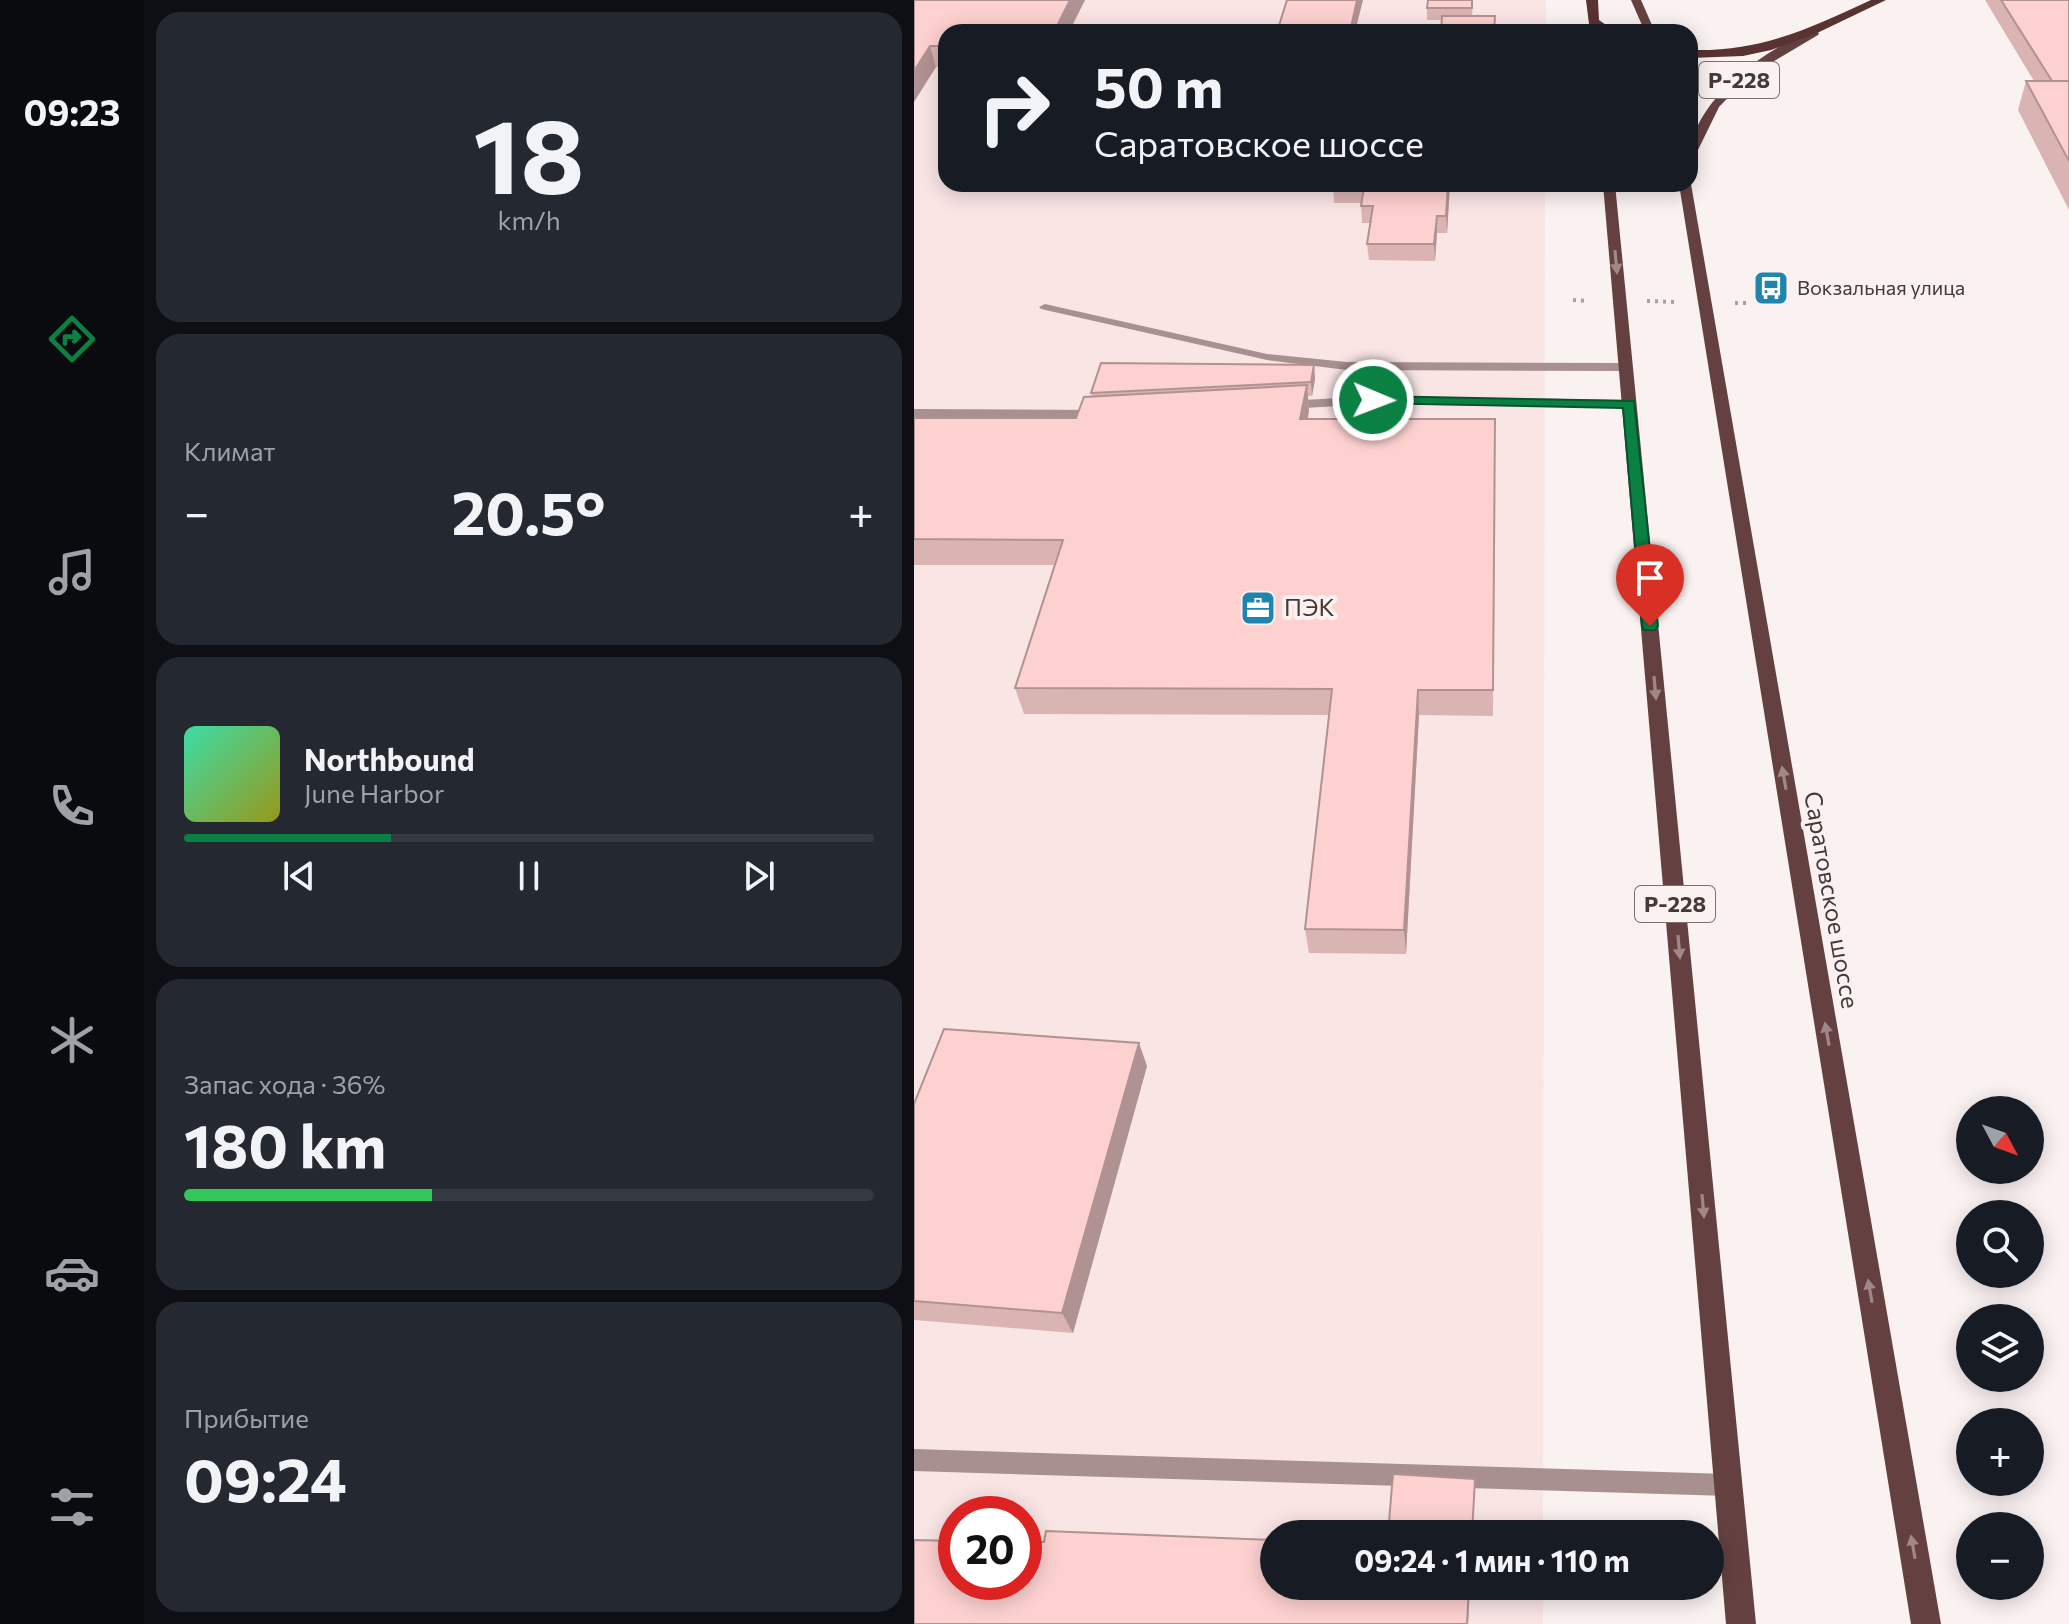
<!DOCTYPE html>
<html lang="ru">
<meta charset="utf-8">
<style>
:root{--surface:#171b24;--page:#242831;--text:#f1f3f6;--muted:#9ea1a6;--line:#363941;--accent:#0b8043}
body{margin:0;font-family:Commissioner,sans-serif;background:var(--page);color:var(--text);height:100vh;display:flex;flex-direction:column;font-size:30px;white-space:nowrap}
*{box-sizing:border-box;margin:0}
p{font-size:26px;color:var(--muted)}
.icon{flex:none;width:44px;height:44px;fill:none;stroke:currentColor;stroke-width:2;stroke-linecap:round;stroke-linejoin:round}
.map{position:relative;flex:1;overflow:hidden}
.side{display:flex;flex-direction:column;gap:12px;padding:12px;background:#0d0f14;width:770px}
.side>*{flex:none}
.banner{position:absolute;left:24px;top:24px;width:760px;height:168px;border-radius:24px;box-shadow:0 4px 20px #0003;background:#171b24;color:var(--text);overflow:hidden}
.needle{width:52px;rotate:131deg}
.tools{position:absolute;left:1042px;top:1096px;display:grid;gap:16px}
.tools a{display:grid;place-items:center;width:88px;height:88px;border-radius:50%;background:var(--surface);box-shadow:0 4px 20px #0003;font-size:40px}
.speed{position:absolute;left:24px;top:1496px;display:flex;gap:16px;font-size:40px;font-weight:700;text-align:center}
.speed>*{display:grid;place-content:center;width:104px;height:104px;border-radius:50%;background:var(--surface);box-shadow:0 4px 20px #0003;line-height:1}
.speed .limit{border:12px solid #d22;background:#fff;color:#111}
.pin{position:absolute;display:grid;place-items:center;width:68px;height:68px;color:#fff;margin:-82px -34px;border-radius:50% 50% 50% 0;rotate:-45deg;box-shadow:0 0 8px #0007}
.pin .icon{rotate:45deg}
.me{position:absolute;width:88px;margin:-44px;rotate:91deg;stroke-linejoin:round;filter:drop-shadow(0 0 6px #0008)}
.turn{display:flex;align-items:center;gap:28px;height:168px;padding:0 24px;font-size:36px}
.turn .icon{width:104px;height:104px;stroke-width:2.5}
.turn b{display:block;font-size:56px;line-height:68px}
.big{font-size:60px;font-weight:700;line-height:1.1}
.side .tile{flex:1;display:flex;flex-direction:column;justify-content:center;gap:12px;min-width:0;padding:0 28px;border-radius:24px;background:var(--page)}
.side .dial{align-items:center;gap:0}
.dial b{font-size:104px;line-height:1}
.song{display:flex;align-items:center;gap:24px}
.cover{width:96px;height:96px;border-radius:12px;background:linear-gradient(135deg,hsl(160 70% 55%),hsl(60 70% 35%))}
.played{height:8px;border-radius:4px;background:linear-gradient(90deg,var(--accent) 30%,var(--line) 30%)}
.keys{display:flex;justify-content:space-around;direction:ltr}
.heat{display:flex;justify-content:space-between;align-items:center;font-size:44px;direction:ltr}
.charge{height:12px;border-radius:6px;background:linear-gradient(90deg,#34c759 36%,var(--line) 0)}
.trip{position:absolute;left:346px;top:1520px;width:464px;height:80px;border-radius:40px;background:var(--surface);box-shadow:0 4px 20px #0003;font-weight:700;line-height:80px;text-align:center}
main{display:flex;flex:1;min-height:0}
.menu{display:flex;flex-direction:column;width:144px;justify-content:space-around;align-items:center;background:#090b0e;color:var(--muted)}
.menu .icon{width:56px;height:56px}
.menu .on{color:var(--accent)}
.menu b{font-size:36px;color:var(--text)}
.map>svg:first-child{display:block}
</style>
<main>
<nav class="menu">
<b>09:23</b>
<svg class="icon on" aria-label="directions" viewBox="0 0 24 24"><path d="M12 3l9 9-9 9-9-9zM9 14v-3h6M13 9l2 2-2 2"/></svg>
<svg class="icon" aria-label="music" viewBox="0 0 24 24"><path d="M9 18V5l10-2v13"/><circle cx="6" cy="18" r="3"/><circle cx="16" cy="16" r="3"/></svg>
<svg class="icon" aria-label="phone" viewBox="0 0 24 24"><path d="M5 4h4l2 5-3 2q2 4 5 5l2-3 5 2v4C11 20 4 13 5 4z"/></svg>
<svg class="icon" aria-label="climate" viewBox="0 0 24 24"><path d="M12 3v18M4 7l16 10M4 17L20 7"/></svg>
<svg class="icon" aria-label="car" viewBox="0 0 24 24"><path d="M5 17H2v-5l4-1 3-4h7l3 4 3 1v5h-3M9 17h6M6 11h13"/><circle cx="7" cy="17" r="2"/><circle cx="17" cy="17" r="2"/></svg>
<svg class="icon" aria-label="filters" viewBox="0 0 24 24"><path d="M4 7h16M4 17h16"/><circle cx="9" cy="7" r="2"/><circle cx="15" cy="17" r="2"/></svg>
</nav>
<section class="side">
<div class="tile dial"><b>18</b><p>km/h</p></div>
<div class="tile"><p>Климат</p>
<div class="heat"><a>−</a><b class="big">20.5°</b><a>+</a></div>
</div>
<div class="tile">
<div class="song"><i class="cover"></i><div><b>Northbound</b><p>June Harbor</p></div></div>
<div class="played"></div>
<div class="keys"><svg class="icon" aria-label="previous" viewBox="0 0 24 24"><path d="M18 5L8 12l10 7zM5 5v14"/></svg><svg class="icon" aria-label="pause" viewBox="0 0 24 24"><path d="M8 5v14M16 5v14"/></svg><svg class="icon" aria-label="next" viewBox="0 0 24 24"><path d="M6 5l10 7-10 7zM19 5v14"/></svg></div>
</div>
<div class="tile"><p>Запас хода · 36%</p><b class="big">180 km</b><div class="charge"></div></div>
<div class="tile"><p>Прибытие</p><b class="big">09:24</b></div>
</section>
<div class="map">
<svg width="1155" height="1624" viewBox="0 0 1155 1624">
<rect width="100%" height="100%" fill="#faf1f1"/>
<path fill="#fae5e5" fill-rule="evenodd" d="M 0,0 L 632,0 L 632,32 L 32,32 L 32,184 L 631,184 L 629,1534 L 360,1534 L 360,1586 L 629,1586 L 629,1624 L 0,1624 ZM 42,1514 L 110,1514 L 110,1582 L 42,1582 Z"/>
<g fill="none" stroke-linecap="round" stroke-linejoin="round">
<g stroke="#ab9e9e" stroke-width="4" stroke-dasharray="3 5" stroke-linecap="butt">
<path d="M 659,300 L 675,301"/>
<path d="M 733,301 L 763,302"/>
<path d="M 821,303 L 836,303"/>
</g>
<g fill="#a7908f" fill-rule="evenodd">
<path d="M 131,304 L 353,354 L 433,362 L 712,363 L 718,367 L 712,371 L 433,370 L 353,360 L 127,309 L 125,307 Z"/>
<path d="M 459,396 L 715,400 L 721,404 L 715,408 L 459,404 L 373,409 L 367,405 L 373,401 Z"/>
<path d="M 0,409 L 182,410 L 188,414 L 182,418 L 0,417 Z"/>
<path d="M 0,1449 L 814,1474 L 822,1477 L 825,1485 L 822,1493 L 814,1496 L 0,1471 Z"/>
</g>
<g fill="#654040" fill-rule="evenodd">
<path d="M 717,0 L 727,0 L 741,32 L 731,32 Z"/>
<path d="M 900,30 L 905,33 L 904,35 L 835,76 L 805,107 L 782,154 L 776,158 C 776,102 852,48 900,30 Z"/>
<path d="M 776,182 L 777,184 L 1027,1624 L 997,1624 L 765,184 Z"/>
<path d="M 689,184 L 701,184 L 842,1624 L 812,1624 Z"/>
</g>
<g fill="#593232" fill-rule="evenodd">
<path d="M 672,0 L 684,0 L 685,20 L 702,32 L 688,32 L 675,24 Z"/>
<path d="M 957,0 L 972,0 L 901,34 L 857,50 L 829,56 L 776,58 L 776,50 C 847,52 894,29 957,0 Z"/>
</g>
</g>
<g fill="#dab4b3">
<path d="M 0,0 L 171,0 L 155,32 L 32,32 L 32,67 L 22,67 Z"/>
<path d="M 559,0 L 558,16 L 528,20 L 513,20 L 513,8 Z"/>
<path d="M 1071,0 L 1155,0 L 1155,210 L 1104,110 L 1112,81 L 1120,81 Z"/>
<path d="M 419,184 L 536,184 L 533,233 L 523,233 L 521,261 L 455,260 L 453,244 L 456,223 L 448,223 L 447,203 L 420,203 Z"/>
<path d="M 400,365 L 401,379 L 398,396 L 394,396 L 395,410 L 394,419 L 581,419 L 579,716 L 505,715 L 492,954 L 395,953 L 391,929 L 416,715 L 110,714 L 101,688 L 140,565 L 0,565 L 0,418 L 162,418 L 178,396 L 177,393 Z"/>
<path d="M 233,1066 L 159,1333 L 0,1320 L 0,1104 Z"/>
</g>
<g fill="#b19292">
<path d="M 156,0 L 171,0 L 155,32 L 140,32 Z"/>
<path d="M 443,0 L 449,0 L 441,32 L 436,32 Z"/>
<path d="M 16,46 L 22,67 L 0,102 L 0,71 Z"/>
<path d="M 534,184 L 536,184 L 533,233 L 532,216 Z"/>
<path d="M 523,216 L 523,233 L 521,261 L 520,244 Z"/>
<path d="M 400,365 L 401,379 L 398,396 L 397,382 Z"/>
<path d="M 393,385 L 395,410 L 389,444 L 386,419 Z"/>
<path d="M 504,690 L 505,715 L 492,954 L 490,930 Z"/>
<path d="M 225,1043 L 233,1066 L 159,1333 L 148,1313 Z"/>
<path d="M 555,1586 L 556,1586 L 554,1624 L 553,1624 Z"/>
</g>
<g fill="#fdd1d0" stroke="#b19292" stroke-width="2">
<path d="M 0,0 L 156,0 L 140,32 L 32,32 L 32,46 L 16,46 L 0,71 Z"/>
<path d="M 373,0 L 443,0 L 436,32 L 363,32 Z"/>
<path d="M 514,0 L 558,0 L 558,8 L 513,8 Z"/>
<path d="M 1087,0 L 1155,0 L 1155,81 L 1138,81 Z"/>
<path d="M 528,16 L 581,16 L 580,32 L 527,32 Z"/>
<path d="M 1112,81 L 1155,81 L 1155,161 Z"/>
<path d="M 419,184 L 534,184 L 532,216 L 523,216 L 520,244 L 453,244 L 459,206 L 447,206 L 450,187 L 418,187 Z"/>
<path d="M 187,363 L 400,365 L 397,382 L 177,393 Z"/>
<path d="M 393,385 L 386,419 L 581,419 L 579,690 L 504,690 L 490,930 L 391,929 L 418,689 L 101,688 L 149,540 L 0,539 L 0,418 L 162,418 L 170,397 Z"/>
<path d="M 30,1029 L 225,1043 L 148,1313 L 0,1301 L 0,1104 Z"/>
<path d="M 479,1474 L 561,1479 L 558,1534 L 474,1534 Z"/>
<path d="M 132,1531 L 360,1540 L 360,1586 L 555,1586 L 553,1624 L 0,1624 L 0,1540 L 42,1541 L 42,1582 L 110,1582 L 110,1542 L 130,1542 Z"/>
</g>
<defs><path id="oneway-solid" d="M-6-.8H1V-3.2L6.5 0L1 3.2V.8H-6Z" transform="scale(2)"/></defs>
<g fill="#a18787">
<use href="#oneway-solid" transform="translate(702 262) rotate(85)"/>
<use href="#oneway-solid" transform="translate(741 688) rotate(85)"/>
<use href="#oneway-solid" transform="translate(870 778) rotate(-100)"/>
<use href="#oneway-solid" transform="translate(765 947) rotate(85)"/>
<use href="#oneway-solid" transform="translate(913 1034) rotate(-100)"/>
<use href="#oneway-solid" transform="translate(789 1206) rotate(85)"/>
<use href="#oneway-solid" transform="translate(956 1291) rotate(-100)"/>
<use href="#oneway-solid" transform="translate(999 1547) rotate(-100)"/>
</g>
<path fill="#0b8043" stroke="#07532c" stroke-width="2" d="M 459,396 L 720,401 L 744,626 L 741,630 L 730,630 L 728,626 L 709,408 L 455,403 L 455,397 Z"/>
<defs>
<symbol id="bus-square" viewBox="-11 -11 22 22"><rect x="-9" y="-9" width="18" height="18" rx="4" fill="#1f85af" stroke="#faf1f1"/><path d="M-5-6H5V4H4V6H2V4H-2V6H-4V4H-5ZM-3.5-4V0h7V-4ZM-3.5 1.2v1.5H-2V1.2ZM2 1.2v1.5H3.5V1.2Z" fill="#fff"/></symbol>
<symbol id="office-square" viewBox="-11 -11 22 22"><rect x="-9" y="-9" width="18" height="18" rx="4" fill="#1f85af" stroke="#faf1f1"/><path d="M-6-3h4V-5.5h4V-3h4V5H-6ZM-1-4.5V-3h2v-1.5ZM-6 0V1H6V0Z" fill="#fff"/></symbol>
</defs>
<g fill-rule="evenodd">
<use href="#bus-square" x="837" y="268" width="40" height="40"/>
<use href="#office-square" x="324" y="588" width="40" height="40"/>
</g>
<g text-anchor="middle" stroke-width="8" stroke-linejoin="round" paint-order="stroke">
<g font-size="20" fill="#483737" stroke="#faf1f1" text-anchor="start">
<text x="883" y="295">Вокзальная улица</text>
</g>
<g fill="#faf1f1" stroke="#7d6f6f" stroke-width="2">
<rect x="785" y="62" width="80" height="36" rx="6"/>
<rect x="721" y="886" width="80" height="36" rx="6"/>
</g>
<g font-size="22" font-weight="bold" fill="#483737">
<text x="825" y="88">Р-228</text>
<text x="761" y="912">Р-228</text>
</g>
<g font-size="24" fill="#483737" stroke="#faf1f1" text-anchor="start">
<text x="370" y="616">ПЭК</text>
</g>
<g font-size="24" fill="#483737" stroke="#faf1f1">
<text transform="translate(917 900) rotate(80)" y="8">Саратовское шоссе</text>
</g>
</g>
</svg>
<div class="tools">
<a><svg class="needle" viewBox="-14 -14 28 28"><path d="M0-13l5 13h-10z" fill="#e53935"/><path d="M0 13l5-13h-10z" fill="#9ea1a6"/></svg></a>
<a><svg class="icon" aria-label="search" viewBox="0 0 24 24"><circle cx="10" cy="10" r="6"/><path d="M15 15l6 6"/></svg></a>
<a><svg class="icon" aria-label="layers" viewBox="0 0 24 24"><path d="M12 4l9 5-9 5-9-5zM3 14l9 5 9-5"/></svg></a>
<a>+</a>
<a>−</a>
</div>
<div class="speed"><div class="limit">20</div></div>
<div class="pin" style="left:736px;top:626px;background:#d93025"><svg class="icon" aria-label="arrive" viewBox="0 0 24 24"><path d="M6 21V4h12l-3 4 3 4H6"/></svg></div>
<svg class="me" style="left:459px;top:400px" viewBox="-20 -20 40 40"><circle r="17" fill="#0b8043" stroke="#fff" stroke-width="3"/><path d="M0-11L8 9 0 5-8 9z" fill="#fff"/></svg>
<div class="trip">09:24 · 1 мин · 110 m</div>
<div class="banner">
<div class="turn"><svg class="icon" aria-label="right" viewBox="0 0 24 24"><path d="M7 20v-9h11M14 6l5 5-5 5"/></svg><div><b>50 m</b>Саратовское шоссе</div></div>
</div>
</div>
</main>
